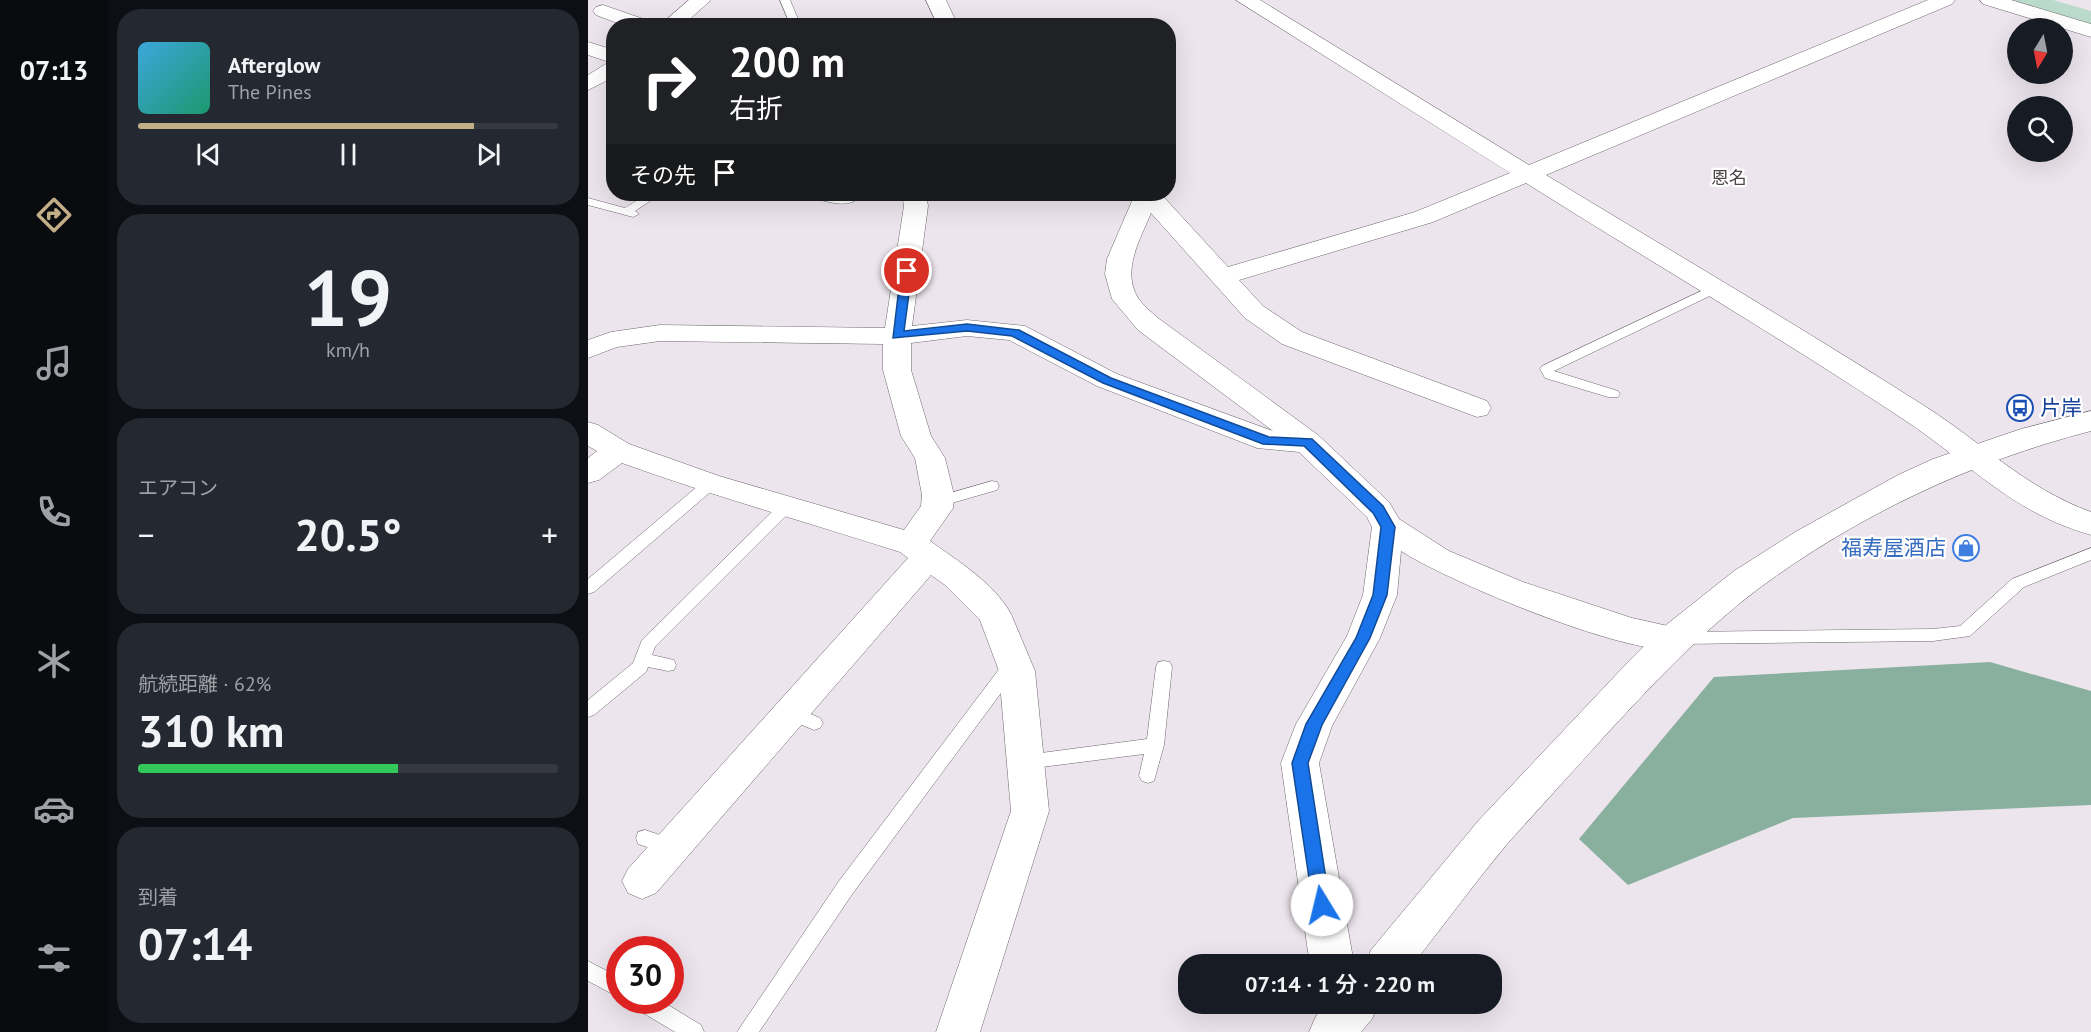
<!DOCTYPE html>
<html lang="ja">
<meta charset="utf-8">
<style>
:root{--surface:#171b24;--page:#242831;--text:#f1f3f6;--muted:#9ea1a6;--line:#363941;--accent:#c2ae87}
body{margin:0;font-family:"PT Sans","Noto Sans JP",sans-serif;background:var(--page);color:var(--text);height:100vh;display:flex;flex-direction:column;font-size:22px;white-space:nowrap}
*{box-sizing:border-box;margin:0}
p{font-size:20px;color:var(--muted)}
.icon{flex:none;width:33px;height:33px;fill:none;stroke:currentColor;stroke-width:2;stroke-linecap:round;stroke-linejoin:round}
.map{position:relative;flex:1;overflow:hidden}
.details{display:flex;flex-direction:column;gap:9px;padding:9px;background:#0d0f14;width:480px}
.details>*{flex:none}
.top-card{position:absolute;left:18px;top:18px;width:570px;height:183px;border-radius:24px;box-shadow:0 6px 24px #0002;background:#202124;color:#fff;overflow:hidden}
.needle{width:39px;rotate:190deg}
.controls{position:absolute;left:1419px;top:18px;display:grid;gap:12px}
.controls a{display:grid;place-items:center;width:66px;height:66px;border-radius:50%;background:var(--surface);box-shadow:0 6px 24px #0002;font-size:30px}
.speed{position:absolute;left:18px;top:936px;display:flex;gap:12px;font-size:30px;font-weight:700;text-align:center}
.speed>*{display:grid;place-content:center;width:78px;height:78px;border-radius:50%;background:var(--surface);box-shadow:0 6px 24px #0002;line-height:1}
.speed .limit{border:9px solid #d22;background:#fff;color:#111}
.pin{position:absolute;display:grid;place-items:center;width:51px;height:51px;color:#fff;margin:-26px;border:3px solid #fff;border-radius:50%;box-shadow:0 2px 6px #0007}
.me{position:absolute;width:66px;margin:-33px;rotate:351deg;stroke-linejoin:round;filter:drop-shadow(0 0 4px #0008)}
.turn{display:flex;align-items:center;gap:21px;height:126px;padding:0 24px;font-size:27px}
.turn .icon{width:78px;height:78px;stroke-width:2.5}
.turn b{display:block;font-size:42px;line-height:51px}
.then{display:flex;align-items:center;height:57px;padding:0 24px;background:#0003;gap:12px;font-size:22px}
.big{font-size:45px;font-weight:600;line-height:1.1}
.details .tile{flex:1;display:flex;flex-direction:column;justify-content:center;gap:9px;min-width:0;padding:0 21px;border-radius:24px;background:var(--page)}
.details .dial{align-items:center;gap:0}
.dial b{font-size:78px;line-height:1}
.song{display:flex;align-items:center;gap:18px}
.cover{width:72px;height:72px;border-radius:9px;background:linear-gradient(135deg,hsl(200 70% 55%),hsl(160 70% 35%))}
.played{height:6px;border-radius:3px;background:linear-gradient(90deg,var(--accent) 80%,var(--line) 80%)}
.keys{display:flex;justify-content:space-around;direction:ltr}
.heat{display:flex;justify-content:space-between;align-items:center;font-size:33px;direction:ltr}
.charge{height:9px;border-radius:4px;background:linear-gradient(90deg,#34c759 62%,var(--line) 0)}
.trip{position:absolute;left:590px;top:954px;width:324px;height:60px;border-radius:24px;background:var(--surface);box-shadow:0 6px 24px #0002;font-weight:600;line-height:60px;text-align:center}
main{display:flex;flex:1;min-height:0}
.menu{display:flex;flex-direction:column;width:108px;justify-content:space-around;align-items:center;background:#090b0e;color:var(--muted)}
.menu .icon{width:42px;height:42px}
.menu .selected{color:var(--accent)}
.menu b{font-size:27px;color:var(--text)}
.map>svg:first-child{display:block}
</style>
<main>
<nav class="menu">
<b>07:13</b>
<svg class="icon selected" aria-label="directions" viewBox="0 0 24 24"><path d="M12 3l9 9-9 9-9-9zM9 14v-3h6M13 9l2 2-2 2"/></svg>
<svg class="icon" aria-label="music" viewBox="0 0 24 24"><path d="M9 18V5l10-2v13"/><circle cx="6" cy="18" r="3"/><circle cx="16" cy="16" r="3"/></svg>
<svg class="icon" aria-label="phone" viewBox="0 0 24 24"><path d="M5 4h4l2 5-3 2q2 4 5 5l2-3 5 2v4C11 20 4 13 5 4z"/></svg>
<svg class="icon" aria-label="climate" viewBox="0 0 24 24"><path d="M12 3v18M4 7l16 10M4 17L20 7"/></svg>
<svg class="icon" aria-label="car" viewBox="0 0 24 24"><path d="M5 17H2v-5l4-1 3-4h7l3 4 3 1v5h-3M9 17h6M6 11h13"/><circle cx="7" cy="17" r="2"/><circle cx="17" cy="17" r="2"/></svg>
<svg class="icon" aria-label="filters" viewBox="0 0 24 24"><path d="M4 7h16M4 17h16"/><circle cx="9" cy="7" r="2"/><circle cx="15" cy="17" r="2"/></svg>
</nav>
<section class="details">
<div class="tile">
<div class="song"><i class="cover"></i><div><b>Afterglow</b><p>The Pines</p></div></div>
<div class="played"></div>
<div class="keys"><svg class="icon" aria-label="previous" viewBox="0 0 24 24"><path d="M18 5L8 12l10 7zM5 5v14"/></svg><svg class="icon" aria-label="pause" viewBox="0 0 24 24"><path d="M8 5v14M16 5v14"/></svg><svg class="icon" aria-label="next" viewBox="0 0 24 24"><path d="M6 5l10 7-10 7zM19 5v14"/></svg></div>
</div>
<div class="tile dial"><b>19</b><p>km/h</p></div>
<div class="tile"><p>エアコン</p>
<div class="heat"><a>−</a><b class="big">20.5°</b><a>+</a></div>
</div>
<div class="tile"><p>航続距離 · 62%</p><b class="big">310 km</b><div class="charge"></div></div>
<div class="tile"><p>到着</p><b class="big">07:14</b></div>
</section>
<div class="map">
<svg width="1503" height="1032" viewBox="0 0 1503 1032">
<rect width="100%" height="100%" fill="#ede5ed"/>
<path fill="#badacb" d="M 1406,0 L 1465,0 L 1503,11 L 1503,29 Z"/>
<path fill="#89b09e" d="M 1402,662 L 1503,691 L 1503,805 L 1205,818 L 1040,885 L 991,839 L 1126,677 Z"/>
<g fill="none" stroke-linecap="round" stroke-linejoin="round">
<defs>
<g id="service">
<path d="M 192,0 L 202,0 L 213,26 L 203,26 Z"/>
<path d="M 59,194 L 71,195 L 47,211 L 51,214 L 45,217 L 0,205 L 0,198 L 37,208 Z"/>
<path d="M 1126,285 L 1130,286 L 1130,292 L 966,371 L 1030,391 L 1032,394 L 1030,397 L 1020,397 L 957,378 L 952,369 L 954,366 Z"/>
<path d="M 122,479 L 127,480 L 129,484 L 127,488 L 6,592 L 0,594 L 0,579 L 117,480 Z"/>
<path d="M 404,481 L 409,482 L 411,486 L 409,490 L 350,507 L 343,502 L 345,498 Z"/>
<path d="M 200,500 L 207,505 L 205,509 L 67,647 L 64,655 L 86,660 L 88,665 L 86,670 L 80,671 L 60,667 L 58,672 L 6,715 L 0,717 L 0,700 L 45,663 L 54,640 L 195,501 Z"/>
<path d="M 1503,548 L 1503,560 L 1436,587 L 1382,636 L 1345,641 L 1092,644 L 1086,642 L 1084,638 L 1086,634 L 1092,632 L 1345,629 L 1372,626 L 1424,579 Z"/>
<path d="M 424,659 L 430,660 L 432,665 L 430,670 L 265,893 L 171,1032 L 149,1032 L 251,881 L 418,660 Z"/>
<path d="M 576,661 L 582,662 L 584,667 L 576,745 L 566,781 L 560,783 L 554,781 L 551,776 L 556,754 L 438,769 L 432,767 L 429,762 L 432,757 L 438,755 L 559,739 L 568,667 L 570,662 Z"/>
<path d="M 201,705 L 232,718 L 235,723 L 232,728 L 226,730 L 195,717 L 192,712 L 195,707 Z"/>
<path d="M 57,830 L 90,841 L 92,847 L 90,853 L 83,855 L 50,844 L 48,838 L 50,832 Z"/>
<path d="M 0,961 L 32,978 L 32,998 L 0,981 Z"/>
<path d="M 42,1000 L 72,1000 L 113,1025 L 116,1032 L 87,1032 L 45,1007 Z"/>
</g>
<g id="minor">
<path d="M 101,0 L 123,0 L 94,26 L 71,26 Z"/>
<path d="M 338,0 L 358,0 L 370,26 L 350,26 Z"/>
<path d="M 648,0 L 672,0 L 941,165 L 1340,0 L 1367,0 L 1364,4 L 958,175 C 1083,251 1211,326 1335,405 C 1394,442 1435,487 1503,512 L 1503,535 C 1422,512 1382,463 1315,419 C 1192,337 1063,262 938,183 L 845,222 L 651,280 L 675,306 L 714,332 L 899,401 L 903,408 L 899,415 L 889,417 L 694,344 L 657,318 L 563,213 C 553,238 533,270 550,298 C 555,305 563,312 570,318 L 730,435 L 801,502 L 811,519 L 861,551 L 935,582 L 1044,618 L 1098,630 L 1103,639 L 1098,648 C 1052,663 857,580 813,551 L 809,595 L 792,638 L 744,726 L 731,763 L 766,964 L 724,964 L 720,952 L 693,763 L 708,724 L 759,636 L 775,595 L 784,527 L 779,517 L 711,452 L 669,448 L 509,386 L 421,340 L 379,336 L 323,343 L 323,370 L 343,436 L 357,458 L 366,495 L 365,508 L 342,541 C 370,561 406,583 423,614 L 447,671 L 461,811 L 392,1032 L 348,1032 L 423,811 L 411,671 L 392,620 L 357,585 L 343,575 L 68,893 L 54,899 L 40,893 L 34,881 L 40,869 L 320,558 L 312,552 C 219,522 125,496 34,463 L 11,480 L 0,483 L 0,458 L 9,451 L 0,446 L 0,422 L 10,425 L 41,444 L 131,476 L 316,530 L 333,506 L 334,495 L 327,458 L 313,436 L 295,370 L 295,344 L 72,341 L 29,347 L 0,358 L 0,340 L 23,332 L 72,325 L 297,328 L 316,206 L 314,194 L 338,194 L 340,206 L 324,326 L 379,320 L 437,326 L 529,374 L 685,431 L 550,330 L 524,299 L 517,274 L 519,259 L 547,194 L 573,194 L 640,267 L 827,212 L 922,173 Z"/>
<path d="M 15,5 L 64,22 L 67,26 L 37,26 L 8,15 L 5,11 L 8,7 Z"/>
<path d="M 0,42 L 26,50 L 26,77 L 0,90 L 0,75 L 21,62 L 0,55 Z"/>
<path d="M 225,194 L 274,194 C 264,209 244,203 229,199 Z"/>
</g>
<g id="tertiary">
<path d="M 1392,0 L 1423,0 L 1503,24 L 1503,37 L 1395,4 Z"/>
<path d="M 1503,411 L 1503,431 C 1383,462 1270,515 1170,589 C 1112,633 1063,686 1014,739 C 983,774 951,808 920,843 C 887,882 857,924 825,964 L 777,964 L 783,950 L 891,820 L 1042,660 L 1073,629 L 1146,571 L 1209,531 L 1310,475 L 1345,459 L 1433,429 Z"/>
<path d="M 739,1004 L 790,1004 L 784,1019 L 773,1032 L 721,1032 L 728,1016 Z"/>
</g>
</defs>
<use href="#service" stroke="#6e676e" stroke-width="1"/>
<use href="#minor" stroke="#6e676e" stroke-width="1"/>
<use href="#tertiary" stroke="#6e676e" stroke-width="1"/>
<use href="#service" fill="#fff" fill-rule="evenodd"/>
<use href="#minor" fill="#fff" fill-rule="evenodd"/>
<use href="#tertiary" fill="#fff" fill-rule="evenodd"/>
</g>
<path fill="#1a73e8" stroke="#114b97" stroke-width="1.5" d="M 319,267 L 324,271 L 316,331 L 379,324 L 431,330 L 523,378 L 681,437 L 724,439 L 795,506 L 807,527 L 799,595 L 782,638 L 734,725 L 720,763 L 742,905 L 740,910 L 734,913 L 727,910 L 725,905 L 704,763 L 718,724 L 768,638 L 785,595 L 793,527 L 785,513 L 716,446 L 675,444 L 515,383 L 424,336 L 379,331 L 305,338 L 313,271 Z"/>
<defs>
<symbol id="bus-ring" viewBox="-11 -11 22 22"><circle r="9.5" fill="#fff" stroke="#1a4fb4" stroke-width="1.5"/><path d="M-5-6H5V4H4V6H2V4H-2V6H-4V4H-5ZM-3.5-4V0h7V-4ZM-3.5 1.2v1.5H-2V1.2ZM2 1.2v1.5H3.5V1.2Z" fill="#1a4fb4"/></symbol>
<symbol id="shop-ring" viewBox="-11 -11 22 22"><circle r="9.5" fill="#fff" stroke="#3f7fe0" stroke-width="1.5"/><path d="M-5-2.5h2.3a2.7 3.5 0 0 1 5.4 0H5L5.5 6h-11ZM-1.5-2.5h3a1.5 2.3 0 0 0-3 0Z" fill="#3f7fe0"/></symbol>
</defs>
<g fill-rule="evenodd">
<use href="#bus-ring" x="1417" y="393" width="30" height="30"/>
<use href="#shop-ring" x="1363" y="533" width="30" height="30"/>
</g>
<g text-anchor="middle" stroke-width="4.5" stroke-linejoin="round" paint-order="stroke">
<g font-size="18" fill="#4d464c" stroke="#fff">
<text x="1141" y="184">恩名</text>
</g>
<g font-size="21" fill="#164399" stroke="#fff" text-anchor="start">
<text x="1452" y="415">片岸</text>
</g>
<g font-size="21" fill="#366cbe" stroke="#fff" text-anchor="end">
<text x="1358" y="555">福寿屋酒店</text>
</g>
</g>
</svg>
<div class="controls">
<a><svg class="needle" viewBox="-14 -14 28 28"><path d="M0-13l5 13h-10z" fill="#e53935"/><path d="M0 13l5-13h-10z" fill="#9ea1a6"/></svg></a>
<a><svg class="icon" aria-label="search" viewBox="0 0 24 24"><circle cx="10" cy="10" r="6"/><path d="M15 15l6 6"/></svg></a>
</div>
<div class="speed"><div class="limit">30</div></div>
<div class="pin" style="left:319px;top:271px;background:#d93025"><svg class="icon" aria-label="arrive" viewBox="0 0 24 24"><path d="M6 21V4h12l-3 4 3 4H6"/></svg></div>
<svg class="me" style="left:734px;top:905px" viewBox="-20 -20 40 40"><circle r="19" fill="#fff"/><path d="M0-13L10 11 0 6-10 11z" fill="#1a73e8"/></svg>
<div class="trip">07:14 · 1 分 · 220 m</div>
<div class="top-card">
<div class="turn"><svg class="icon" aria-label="right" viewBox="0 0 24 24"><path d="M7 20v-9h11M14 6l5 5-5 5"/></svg><div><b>200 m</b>右折</div></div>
<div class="then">その先<svg class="icon" aria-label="arrive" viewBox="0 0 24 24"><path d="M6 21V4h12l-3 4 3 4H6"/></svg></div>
</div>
</div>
</main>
